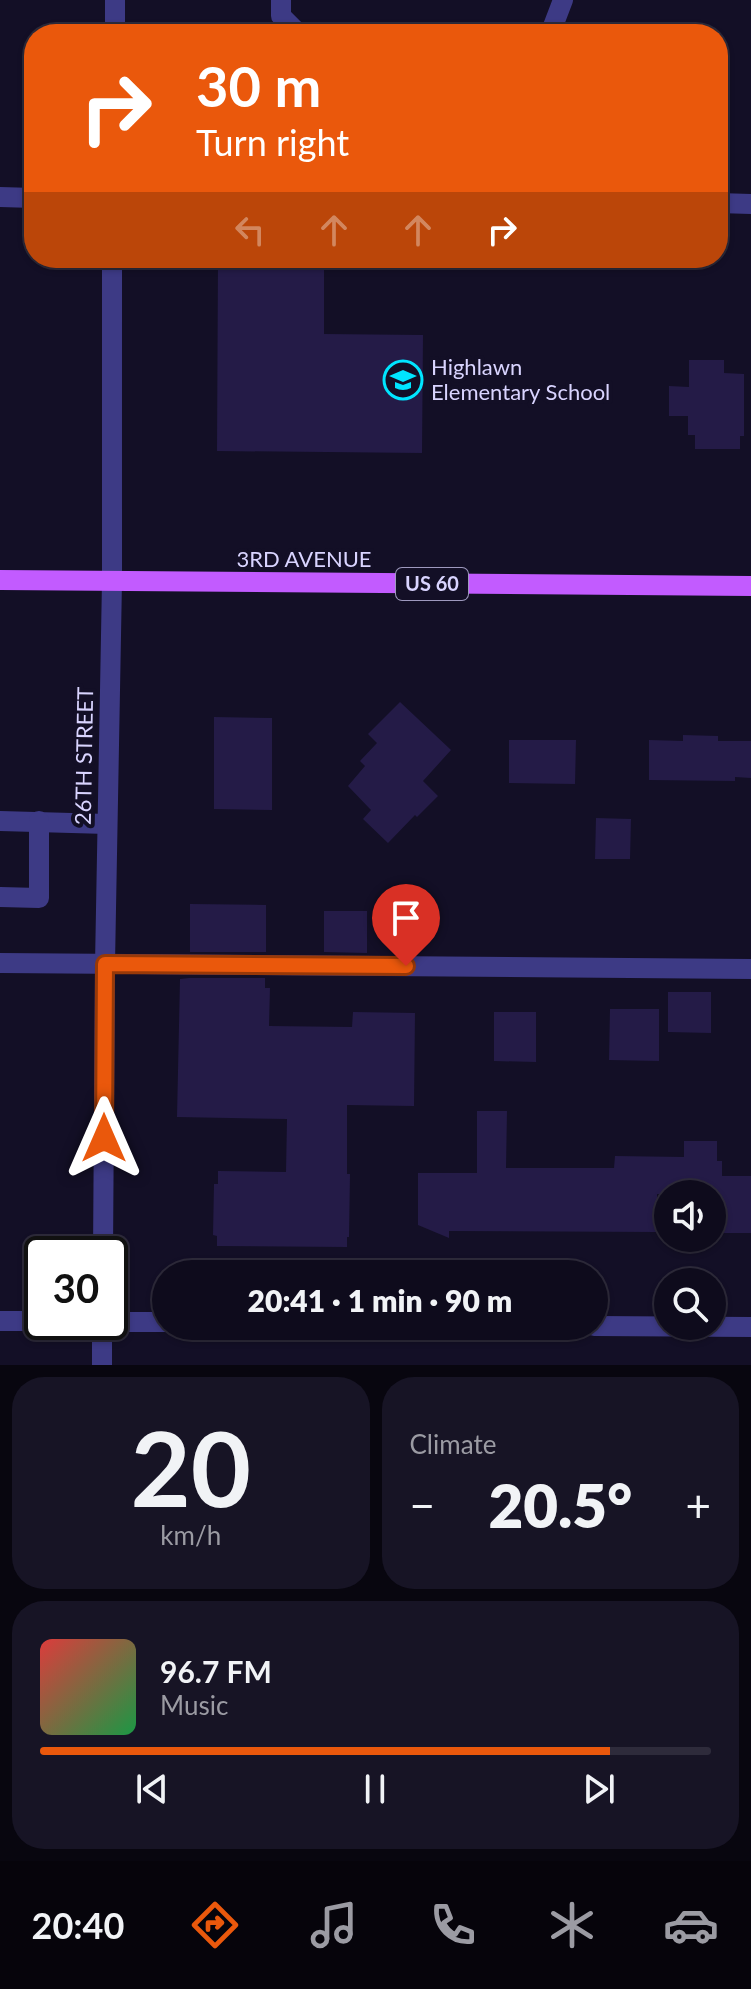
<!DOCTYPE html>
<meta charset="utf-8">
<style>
:root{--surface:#0e0b1c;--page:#171425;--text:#f1f3f6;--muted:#9b9ba3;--line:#2e2b3b;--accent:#ea580c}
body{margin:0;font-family:Lato,sans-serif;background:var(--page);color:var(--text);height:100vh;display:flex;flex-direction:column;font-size:30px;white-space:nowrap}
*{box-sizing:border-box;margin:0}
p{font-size:26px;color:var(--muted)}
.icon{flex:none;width:44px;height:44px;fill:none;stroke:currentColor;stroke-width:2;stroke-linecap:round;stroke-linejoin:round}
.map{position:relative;height:1365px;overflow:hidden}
.side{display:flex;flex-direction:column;gap:12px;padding:12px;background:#08060f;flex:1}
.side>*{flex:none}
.banner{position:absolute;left:24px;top:24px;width:704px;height:244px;border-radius:32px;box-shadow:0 2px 6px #0004,0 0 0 2px var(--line);background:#ea580c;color:#fff;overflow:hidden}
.tools{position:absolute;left:654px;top:1180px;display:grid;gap:16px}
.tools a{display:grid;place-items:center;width:72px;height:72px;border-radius:50%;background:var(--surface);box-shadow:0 2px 6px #0004,0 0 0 2px var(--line);font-size:40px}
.speed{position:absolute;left:24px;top:1236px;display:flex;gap:16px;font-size:40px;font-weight:700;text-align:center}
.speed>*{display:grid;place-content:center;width:104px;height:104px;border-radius:50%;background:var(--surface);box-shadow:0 2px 6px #0004,0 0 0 2px var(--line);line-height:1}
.speed .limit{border:4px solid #111;border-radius:12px;background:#fff;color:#111}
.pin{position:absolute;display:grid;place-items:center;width:68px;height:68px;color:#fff;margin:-82px -34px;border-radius:50% 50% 50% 0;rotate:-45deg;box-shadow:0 0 8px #0007}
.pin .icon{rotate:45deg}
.me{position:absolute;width:88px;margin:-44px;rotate:0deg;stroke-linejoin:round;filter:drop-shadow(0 0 6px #0008)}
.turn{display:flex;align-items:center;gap:28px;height:168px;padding:0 40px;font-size:36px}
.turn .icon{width:104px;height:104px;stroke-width:2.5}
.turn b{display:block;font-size:56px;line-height:68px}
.lanes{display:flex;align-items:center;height:76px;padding:0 40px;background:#0003;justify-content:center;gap:40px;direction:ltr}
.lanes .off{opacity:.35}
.big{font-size:60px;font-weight:800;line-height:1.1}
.side .tile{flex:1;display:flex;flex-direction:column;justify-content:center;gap:12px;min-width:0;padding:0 28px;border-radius:32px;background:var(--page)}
.side .dial{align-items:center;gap:0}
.dial b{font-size:104px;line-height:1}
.song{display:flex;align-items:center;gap:24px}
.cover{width:96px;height:96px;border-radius:12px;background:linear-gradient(135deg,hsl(0 70% 55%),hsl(140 70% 35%))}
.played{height:8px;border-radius:4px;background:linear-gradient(90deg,var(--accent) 85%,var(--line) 85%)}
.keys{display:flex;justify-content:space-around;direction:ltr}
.heat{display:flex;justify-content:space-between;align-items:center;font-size:44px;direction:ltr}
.side .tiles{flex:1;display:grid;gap:12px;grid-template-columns:1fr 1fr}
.tile:last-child{grid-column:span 2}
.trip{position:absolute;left:152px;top:1260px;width:456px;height:80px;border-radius:40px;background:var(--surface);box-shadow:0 2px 6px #0004,0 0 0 2px var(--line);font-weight:800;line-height:80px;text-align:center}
.dock{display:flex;height:128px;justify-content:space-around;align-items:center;background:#06040b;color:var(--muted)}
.dock .icon{width:56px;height:56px}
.dock .selected{color:var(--accent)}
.dock b{font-size:36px;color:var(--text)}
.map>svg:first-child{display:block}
</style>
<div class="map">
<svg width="751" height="1365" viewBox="0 0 751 1365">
<rect width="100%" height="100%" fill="#130f26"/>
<g fill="#241b47">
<path d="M 218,258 L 324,258 L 324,334 L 423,335 L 422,453 L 217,451 Z"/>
<path d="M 689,360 L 724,360 L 724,373 L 744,374 L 744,436 L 740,436 L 740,449 L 695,449 L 695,435 L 688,435 L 688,416 L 669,416 L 669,386 L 689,387 Z"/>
<path d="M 400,702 L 451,750 L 423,781 L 438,796 L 417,817 L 415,815 L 388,843 L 363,819 L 371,810 L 348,786 L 365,766 L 360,761 L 377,743 L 368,734 Z"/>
<path d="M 214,717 L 272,718 L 272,810 L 214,809 Z"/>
<path d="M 683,735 L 718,736 L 718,741 L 751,741 L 751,778 L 735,777 L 735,781 L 649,780 L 649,740 L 683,741 Z"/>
<path d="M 509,740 L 576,740 L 575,784 L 509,783 Z"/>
<path d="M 596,818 L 631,819 L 630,859 L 595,859 Z"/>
<path d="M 190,904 L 266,905 L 266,952 L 190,952 Z"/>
<path d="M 324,911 L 367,911 L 367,953 L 324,952 Z"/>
<path d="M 189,978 L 265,978 L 265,988 L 270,988 L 269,1026 L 352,1027 L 353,1012 L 415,1013 L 414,1106 L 347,1105 L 347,1174 L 350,1174 L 349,1237 L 347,1237 L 347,1247 L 217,1246 L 217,1236 L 213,1235 L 214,1184 L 218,1184 L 218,1171 L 286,1172 L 287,1119 L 177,1117 L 180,979 Z"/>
<path d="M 668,992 L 711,992 L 711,1033 L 668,1032 Z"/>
<path d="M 610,1009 L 659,1009 L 659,1061 L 609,1060 Z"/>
<path d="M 494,1012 L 536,1012 L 536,1062 L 494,1061 Z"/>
<path d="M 477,1111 L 507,1111 L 506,1168 L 614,1168 L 615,1156 L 684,1157 L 684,1141 L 717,1141 L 717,1161 L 722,1161 L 722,1176 L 751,1176 L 751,1233 L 712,1233 L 712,1194 L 657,1194 L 657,1232 L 449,1231 L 449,1238 L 418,1225 L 418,1173 L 477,1173 Z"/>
</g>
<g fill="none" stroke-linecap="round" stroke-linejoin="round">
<g stroke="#3d3a85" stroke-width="20">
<path d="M 281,0 L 281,16 L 299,34"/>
<path d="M 550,34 L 563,0"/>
<path d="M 0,197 L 34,198"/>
<path d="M 718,203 L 751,204"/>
<path d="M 0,821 L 107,824"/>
<path d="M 0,897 L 39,898 L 39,821"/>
<path d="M 0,963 L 751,969"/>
</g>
<g stroke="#3d3a85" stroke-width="20">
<path d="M 115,34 L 115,0"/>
<path d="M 103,1254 L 105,964 L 112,581 L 112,258"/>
<path d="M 0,1321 L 42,1321"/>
<path d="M 110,1322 L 166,1322"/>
<path d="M 594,1326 L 751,1327"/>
<path d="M 102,1365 L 102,1322"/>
</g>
<path stroke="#c25bff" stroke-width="20" d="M 0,580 L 751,586"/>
</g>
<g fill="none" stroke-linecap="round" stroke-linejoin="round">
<defs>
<path id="route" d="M 104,1138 L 105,964 L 406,966"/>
</defs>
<use href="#route" stroke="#983908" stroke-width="20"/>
<use href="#route" stroke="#ea580c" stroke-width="14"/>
</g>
<defs>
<symbol id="school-ring" viewBox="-11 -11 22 22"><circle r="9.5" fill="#130f26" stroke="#00e5ff" stroke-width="1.5"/><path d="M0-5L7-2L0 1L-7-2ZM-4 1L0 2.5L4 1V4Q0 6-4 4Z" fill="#00e5ff"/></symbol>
</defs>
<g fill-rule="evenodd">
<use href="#school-ring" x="381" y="358" width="44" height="44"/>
</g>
<g text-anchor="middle" stroke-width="8" stroke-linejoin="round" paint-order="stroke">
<rect fill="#130f26" stroke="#9e99be" stroke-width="2" x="396" y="568" width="72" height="32" rx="6"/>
<g font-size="20" font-weight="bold" fill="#d9d4ff">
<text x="432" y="591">US 60</text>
</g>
<g font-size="22" fill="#d9d4ff" stroke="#130f26" text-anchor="start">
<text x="431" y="375">Highlawn<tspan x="431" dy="25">Elementary School</tspan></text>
</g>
<g font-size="22" fill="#d9d4ff" stroke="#130f26">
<text x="304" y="567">3RD AVENUE</text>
<text transform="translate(84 756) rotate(-89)" y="8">26TH STREET</text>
</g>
</g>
</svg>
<div class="tools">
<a><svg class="icon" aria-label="sound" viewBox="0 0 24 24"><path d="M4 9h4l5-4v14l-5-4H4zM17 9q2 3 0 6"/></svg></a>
<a><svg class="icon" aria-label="search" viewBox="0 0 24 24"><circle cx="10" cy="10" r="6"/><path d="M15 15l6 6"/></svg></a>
</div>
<div class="speed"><div class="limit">30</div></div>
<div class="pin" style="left:406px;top:966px;background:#d93025"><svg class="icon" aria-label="arrive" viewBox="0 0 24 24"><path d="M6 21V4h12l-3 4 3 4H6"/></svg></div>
<svg class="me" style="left:104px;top:1138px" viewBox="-20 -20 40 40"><path d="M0-17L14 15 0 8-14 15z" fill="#ea580c" stroke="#fff" stroke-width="4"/></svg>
<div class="trip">20:41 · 1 min · 90 m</div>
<div class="banner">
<div class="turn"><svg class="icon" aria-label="right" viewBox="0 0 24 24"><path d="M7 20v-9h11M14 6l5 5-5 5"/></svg><div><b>30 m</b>Turn right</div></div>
<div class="lanes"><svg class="icon off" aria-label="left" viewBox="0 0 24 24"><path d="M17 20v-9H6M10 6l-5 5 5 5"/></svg><svg class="icon off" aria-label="ahead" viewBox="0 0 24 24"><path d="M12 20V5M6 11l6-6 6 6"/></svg><svg class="icon off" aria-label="ahead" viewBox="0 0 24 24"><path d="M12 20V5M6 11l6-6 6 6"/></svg><svg class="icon" aria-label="right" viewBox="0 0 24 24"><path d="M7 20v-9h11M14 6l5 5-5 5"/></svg></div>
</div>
</div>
<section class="side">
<div class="tiles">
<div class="tile dial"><b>20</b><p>km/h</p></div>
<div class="tile"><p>Climate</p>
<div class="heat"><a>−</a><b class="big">20.5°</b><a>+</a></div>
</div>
<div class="tile">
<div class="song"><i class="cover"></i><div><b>96.7 FM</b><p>Music</p></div></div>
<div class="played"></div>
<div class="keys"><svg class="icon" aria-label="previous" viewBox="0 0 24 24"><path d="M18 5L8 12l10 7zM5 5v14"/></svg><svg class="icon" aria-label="pause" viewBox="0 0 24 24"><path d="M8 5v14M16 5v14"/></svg><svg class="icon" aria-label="next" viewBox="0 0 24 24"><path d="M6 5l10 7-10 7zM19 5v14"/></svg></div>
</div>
</div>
</section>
<nav class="dock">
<b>20:40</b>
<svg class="icon selected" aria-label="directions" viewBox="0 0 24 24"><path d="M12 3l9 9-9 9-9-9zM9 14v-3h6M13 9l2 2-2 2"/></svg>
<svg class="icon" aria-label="music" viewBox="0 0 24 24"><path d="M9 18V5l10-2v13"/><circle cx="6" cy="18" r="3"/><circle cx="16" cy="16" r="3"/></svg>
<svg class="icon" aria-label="phone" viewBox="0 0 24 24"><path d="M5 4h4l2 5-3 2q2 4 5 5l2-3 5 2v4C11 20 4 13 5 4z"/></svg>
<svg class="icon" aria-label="climate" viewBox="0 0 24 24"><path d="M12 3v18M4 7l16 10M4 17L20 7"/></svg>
<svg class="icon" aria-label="car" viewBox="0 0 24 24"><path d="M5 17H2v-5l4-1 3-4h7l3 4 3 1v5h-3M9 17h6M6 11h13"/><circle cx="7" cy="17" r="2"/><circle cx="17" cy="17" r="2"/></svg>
</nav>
